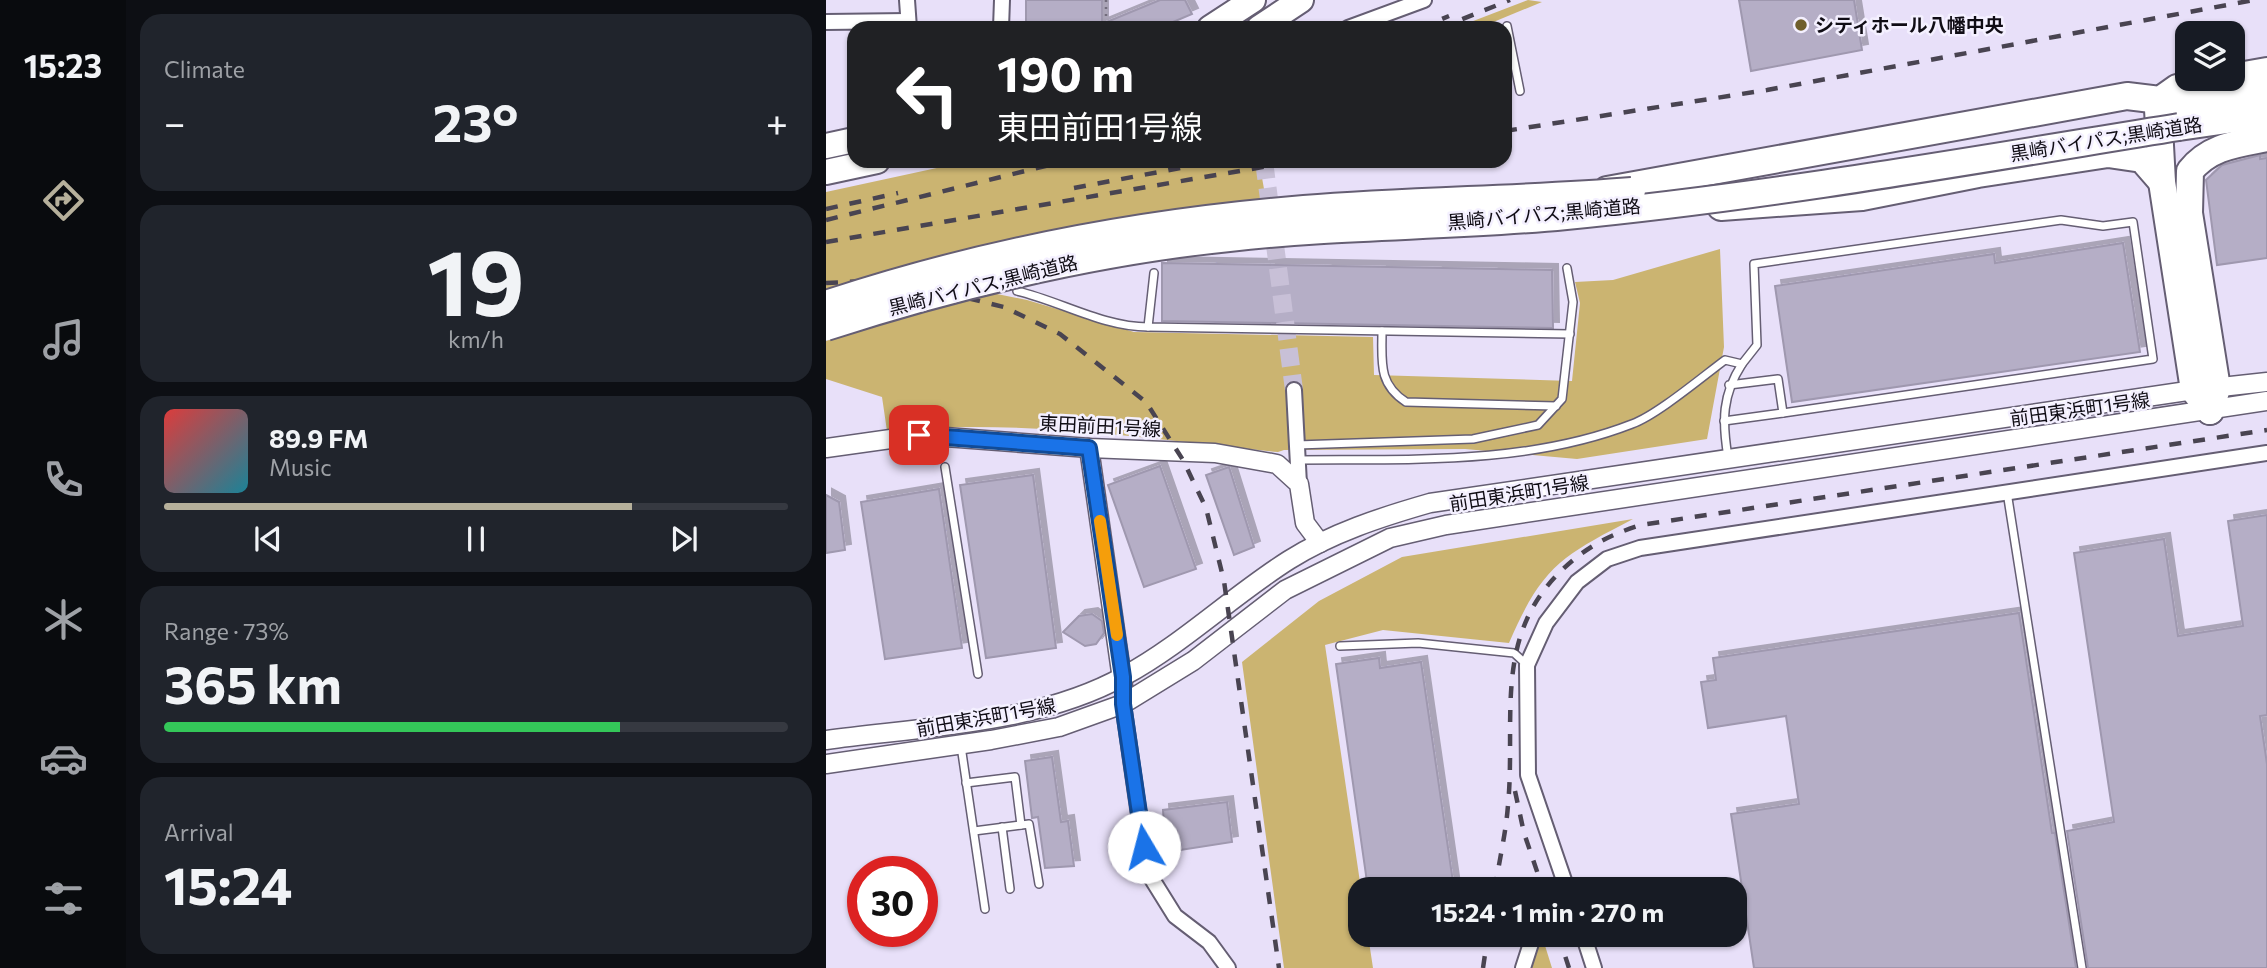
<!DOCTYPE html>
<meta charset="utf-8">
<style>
:root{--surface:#171b24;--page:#20242c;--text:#f1f3f6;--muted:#9ea1a6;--line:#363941;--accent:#b6b09b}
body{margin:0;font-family:Commissioner,"Noto Sans JP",sans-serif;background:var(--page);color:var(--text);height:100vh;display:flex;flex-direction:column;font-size:26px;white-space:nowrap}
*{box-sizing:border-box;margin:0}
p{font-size:23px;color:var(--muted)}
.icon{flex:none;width:38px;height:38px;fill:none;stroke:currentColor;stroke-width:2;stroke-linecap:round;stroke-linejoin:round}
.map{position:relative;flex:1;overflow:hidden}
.details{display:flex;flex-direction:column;gap:14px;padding:14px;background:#0d0f14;width:700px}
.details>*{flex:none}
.banner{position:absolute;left:21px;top:21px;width:665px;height:147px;border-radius:21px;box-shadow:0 2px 5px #0004;background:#202124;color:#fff;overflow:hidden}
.fabs{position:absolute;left:1349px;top:21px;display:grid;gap:14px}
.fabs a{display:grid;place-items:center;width:70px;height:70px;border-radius:14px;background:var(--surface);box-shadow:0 2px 5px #0004;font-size:35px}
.speed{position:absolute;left:21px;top:856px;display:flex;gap:14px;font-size:35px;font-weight:700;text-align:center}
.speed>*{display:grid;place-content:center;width:91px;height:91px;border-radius:50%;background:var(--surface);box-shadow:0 2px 5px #0004;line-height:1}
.speed .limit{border:10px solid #d22;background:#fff;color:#111}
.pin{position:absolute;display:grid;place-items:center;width:60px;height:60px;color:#fff;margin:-30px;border-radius:14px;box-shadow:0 4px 10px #0006}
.me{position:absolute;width:77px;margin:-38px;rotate:352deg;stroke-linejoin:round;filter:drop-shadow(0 0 5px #0008)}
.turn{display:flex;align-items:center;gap:24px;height:147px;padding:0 35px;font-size:32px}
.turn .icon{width:91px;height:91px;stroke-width:2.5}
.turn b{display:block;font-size:49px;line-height:60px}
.big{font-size:52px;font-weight:700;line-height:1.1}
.details .tile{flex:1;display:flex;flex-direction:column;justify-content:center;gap:10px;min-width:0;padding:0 24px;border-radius:21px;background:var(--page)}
.details .dial{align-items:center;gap:0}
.dial b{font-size:91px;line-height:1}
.song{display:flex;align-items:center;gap:21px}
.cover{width:84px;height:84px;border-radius:10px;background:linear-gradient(135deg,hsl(0 70% 55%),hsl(190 70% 35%))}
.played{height:7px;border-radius:4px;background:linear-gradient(90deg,var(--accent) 75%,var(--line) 75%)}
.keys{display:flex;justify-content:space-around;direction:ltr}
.heat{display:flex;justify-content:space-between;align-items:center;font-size:38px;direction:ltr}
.charge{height:10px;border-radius:5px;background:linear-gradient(90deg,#34c759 73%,var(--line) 0)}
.trip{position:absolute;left:522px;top:877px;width:399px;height:70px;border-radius:21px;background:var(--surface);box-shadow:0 2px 5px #0004;font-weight:700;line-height:70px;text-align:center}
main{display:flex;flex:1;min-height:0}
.tab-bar{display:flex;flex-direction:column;width:126px;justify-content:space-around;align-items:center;background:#090b0e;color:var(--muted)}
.tab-bar .icon{width:49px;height:49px}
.tab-bar .on{color:var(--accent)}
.tab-bar b{font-size:32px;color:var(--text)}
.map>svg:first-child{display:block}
</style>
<main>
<nav class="tab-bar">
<b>15:23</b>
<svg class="icon on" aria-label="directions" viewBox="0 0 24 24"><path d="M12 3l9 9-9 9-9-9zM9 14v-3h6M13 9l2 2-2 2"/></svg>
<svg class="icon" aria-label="music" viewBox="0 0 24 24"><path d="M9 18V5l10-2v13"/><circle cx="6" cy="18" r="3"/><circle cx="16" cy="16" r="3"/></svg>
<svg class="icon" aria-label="phone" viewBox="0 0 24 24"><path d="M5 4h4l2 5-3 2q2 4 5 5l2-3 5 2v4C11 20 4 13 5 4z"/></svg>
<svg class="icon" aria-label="climate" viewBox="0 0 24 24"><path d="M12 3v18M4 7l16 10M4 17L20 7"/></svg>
<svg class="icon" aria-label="car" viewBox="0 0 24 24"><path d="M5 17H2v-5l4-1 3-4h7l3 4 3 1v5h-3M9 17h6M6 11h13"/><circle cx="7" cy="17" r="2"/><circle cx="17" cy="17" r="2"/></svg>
<svg class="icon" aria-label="filters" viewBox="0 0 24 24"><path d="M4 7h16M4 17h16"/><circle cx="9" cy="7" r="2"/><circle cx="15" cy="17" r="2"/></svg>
</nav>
<section class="details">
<div class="tile"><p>Climate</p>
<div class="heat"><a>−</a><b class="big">23°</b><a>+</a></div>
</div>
<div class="tile dial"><b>19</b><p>km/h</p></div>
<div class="tile">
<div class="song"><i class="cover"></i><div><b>89.9 FM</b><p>Music</p></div></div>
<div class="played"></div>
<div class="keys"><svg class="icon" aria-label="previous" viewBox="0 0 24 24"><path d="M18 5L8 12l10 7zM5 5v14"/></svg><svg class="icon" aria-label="pause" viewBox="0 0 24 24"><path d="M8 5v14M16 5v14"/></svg><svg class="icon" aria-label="next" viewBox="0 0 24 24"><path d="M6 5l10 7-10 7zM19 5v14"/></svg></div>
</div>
<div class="tile"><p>Range · 73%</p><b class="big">365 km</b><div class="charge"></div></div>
<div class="tile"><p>Arrival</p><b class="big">15:24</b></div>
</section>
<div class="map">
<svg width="1441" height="968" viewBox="0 0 1441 968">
<defs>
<filter id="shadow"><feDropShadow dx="6" dy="-6" stdDeviation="0" flood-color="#0004"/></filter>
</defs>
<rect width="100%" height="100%" fill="#e8e0f9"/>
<g fill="#cbb471">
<path d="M 702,0 L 716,2 L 653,28 L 629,28 Z"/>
<path d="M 143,161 L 433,161 L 440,200 L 161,292 L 201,300 L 308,332 L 547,337 L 548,375 L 746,381 L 754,303 L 749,282 L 787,280 L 894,249 L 898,347 L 881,439 L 751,459 L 639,449 L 458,450 L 452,452 C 323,439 190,418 61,431 L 56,397 L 0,379 L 0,341 L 110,306 L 0,294 L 0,192 Z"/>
<path d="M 807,519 C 736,556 716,566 683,643 L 557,630 L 499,645 L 535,889 L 534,934 L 542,935 L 547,968 L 458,968 L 416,662 L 493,601 L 576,557 Z"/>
<path d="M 716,936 L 726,968 L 706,968 Z"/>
</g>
<g fill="#b5aec6" stroke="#9f98af" stroke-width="2" filter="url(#shadow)">
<path d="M 200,0 L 276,0 L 276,24 L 334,0 L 359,0 L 366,14 L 333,28 L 200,28 Z"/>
<path d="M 913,0 L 1028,0 L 1036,50 L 925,71 Z"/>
<path d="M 1434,155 L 1434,159 L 1441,158 L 1441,258 L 1391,265 L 1380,180 L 1396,165 Z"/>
<path d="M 1297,243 L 1314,352 L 966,402 L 949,286 L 1168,254 L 1169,263 Z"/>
<path d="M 336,263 L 726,270 L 727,328 L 336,321 Z"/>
<path d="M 334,466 L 370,569 L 318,587 L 282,485 Z"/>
<path d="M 403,467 L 428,547 L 408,555 L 380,475 Z"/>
<path d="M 207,475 L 230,648 L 160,658 L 134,485 Z"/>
<path d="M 113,489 L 136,648 L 59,659 L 35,502 Z"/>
<path d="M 0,495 L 13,502 L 19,550 L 0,553 Z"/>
<path d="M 1441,515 L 1441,715 L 1434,716 L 1441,764 L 1441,968 L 1262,968 L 1241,831 L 1288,822 L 1248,553 L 1338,539 L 1352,636 L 1417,626 L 1402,521 Z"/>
<path d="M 1193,613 L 1226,833 L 1229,833 L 1250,968 L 928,968 L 905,814 L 973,804 L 960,716 L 882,728 L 875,682 L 890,680 L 887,658 Z"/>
<path d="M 266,614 L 276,621 L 278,633 L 270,644 L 259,646 L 237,632 L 253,616 Z"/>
<path d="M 553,658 L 554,668 L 595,662 L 628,889 L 542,889 L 510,664 Z"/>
<path d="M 226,757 L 235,822 L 242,821 L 248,866 L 219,868 L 212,817 L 206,818 L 199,761 Z"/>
<path d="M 401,802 L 406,842 L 328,854 L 324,827 L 338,825 L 337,810 Z"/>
</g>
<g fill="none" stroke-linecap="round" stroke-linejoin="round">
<path stroke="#c8c0d7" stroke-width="18" stroke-dasharray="18 9" stroke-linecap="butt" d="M 438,161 L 468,390"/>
<defs>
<g id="service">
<path d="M 681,26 L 694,91"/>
<path d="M 328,273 L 322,327 L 744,334"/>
<path d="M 191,291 C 234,301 277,327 322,327"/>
<path d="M 556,331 C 556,362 552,384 580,402 L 730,406"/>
<path d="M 916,364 L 931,345 L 928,264 L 1235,220 L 1277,226 L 1307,222 L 1327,359 L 957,413"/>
<path d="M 898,421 L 957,413 L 952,379 L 903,385"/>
<path d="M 471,445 L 647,439 L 712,425 L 736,399 L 747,302 L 741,268"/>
<path d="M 472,460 C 582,459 701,465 806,424 C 831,415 876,377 899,360 L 916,364 C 896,395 896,421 902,457"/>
<path d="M 119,467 L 152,674"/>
<path d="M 1181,492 L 1256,968"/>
<path d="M 514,646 L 592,643 L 688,653 L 700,664"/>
<path d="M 135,746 L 159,909"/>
<path d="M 140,783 L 189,777 L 195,825"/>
<path d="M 176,827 L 184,889"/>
<path d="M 148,831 L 203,824 L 213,884"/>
</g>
<g id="minor">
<path d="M 81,0 L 83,28"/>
<path d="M 0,22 L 82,21"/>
<path d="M 175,28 L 176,0"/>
<path d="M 522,28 L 598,0"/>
<path d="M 468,390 L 473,484"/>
<path d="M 297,704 L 321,871 L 349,916 L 383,942 L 402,968"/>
<path d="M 741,889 L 702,775 L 701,665 L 720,623 L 751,582 L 781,559 L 814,548 L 1441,453"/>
<path d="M 757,934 L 768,968"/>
<path d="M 697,968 L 708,934"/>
</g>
<g id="tertiary">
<path d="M 0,448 L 93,435 L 263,448 L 389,453 L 451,464 L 473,484 L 479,523 L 494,543"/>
<path d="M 263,448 L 297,686"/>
<path d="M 0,740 C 96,727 212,724 298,676 C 357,644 406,596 463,560 C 506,533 555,517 604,503 L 1368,390 L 1441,382"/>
<path d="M 0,764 L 165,740 L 233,727 L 297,704 L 367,661 L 459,590 L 564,538 L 620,525 L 1441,401"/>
</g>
<g id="trunk">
<path d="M 384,28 L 427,0"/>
<path d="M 433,28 L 475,0"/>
<path d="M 0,146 L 28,140"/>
<path d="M 0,172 L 51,161"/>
</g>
<g id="motorway">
<path d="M 1407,77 L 1441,71"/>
<path d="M 1332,109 L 1336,182 L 1368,390 L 1384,411"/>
<path d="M 1352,109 L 1441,93"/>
<path d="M 1353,127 L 1441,114"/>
<path d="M 781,190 L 1301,96 L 1334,100 L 1351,88 L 1398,79"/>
<path d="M 895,207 L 1036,197 L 1152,174 L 1282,154 L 1316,159 L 1336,182"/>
<path d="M 1384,411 L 1391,388 L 1363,213 L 1364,171 C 1384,146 1411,144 1441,138"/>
</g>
</defs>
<use href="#service" stroke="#655e73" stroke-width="10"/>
<use href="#minor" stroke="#655e73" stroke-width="18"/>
<use href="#tertiary" stroke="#655e73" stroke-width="21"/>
<use href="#trunk" stroke="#655e73" stroke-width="28"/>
<use href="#motorway" stroke="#655e73" stroke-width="30"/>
<path stroke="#726c7c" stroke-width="2.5" stroke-dasharray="2 5" stroke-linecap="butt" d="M 280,0 L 280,28"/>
<use href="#service" stroke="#fff" stroke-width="7"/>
<use href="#minor" stroke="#fff" stroke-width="14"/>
<use href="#tertiary" stroke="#fff" stroke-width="18"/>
<use href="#trunk" stroke="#fff" stroke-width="24"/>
<use href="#motorway" stroke="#fff" stroke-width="26"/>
<g stroke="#494451" stroke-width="4.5" stroke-dasharray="12 12" stroke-linecap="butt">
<path d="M 594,28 L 623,16"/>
<path d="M 614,28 L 684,0"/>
<path d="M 679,131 L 941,90 L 1428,0"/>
<path d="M 248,188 L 391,161"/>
<path d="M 0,209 L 72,193"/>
<path d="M 0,220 L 240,161"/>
<path d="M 0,242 L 472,161"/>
<path d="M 0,283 L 39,281 L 96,287 L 178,307 L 234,334 L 320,402 L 357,460 L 380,508 L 398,581 L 453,968"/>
<path d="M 689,791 L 698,833 L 717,889"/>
<path d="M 669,889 C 673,861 680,833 682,805 C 690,721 667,639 733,573 C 757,549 782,535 815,525 L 1441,430"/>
<path d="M 732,934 L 743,968"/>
<path d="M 657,968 L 662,934"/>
</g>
<defs>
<g id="motorway-bridge">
<path d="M 0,304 C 154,253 316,222 478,209 C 587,200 697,200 806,191"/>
<path d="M 0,327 C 131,285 266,252 403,238 C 515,225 628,227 740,216 C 945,196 1149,160 1353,127"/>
</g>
</defs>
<use href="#motorway-bridge" stroke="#655e73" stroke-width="30" stroke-linecap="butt"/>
<use href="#motorway-bridge" stroke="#fff" stroke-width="26"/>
</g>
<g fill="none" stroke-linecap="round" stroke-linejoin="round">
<defs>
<path id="route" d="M 93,435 L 263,448 L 297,677 L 297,704 L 318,847"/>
</defs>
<use href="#route" stroke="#114b97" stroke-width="18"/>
<use href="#route" stroke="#1a73e8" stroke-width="12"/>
<path stroke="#f59e0b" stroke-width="12" d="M 274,521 L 291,635"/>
</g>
<circle fill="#6f5f2c" stroke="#f4f0ff" stroke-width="2.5" cx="975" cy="25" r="7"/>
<g text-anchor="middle" stroke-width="5" stroke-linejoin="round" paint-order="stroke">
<g font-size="19" font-weight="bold" fill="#100d15" stroke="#f4f0ff" text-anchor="start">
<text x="989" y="32">シティホール八幡中央</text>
</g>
<g font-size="19" fill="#100d15" stroke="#f4f0ff">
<text transform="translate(1280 139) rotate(-9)" y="7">黒崎バイパス;黒崎道路</text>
<text transform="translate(718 214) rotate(-5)" y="7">黒崎バイパス;黒崎道路</text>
<text transform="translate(157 285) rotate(-14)" y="7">黒崎バイパス;黒崎道路</text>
<text transform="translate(1254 409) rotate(-8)" y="7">前田東浜町1号線</text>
<text transform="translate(274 426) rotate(3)" y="7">東田前田1号線</text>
<text transform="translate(693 493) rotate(-9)" y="7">前田東浜町1号線</text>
<text transform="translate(160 717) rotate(-10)" y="7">前田東浜町1号線</text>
</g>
</g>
</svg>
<div class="fabs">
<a><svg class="icon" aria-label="layers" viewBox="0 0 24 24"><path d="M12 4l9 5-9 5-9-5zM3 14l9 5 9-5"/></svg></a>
</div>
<div class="speed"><div class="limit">30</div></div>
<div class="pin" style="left:93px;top:435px;background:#d93025"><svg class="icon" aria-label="arrive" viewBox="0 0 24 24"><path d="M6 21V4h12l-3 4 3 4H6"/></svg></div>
<svg class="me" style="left:318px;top:847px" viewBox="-20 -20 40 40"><circle r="19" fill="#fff"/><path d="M0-13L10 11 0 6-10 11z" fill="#1a73e8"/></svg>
<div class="trip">15:24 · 1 min · 270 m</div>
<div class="banner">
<div class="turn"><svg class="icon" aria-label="left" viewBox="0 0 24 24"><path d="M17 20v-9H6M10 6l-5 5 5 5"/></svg><div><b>190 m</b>東田前田1号線</div></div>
</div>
</div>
</main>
